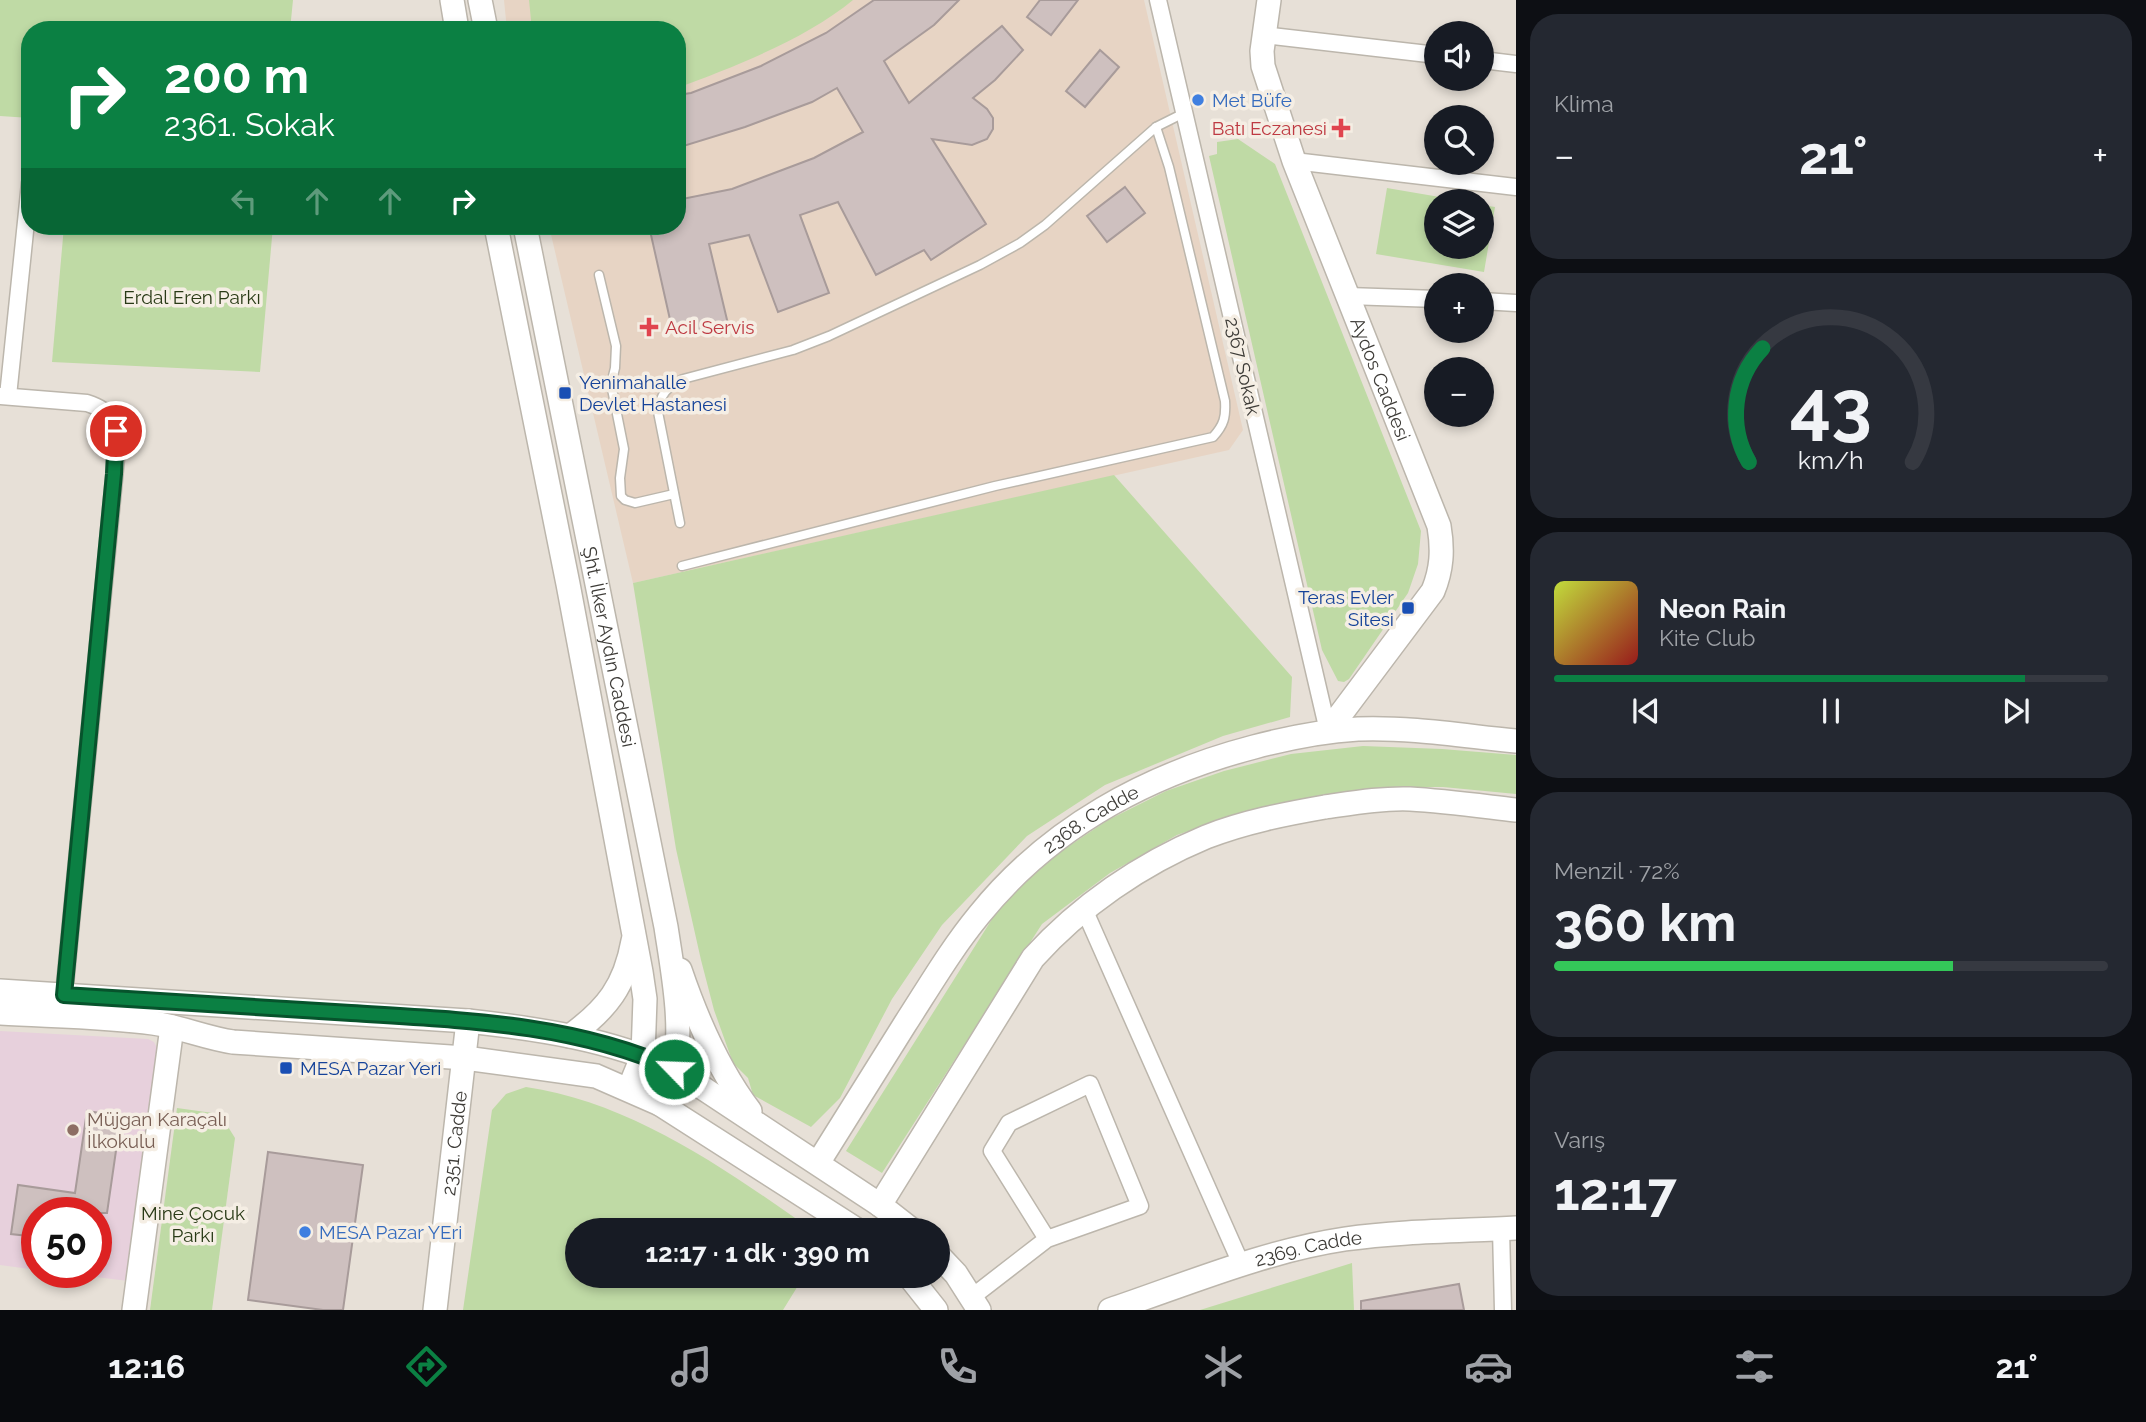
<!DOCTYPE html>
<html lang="tr">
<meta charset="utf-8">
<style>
:root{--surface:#171b24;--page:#242831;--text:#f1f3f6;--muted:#9ea1a6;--line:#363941;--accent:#0b8043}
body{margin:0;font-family:Raleway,sans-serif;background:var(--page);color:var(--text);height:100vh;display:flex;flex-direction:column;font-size:26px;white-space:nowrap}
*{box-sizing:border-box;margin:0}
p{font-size:23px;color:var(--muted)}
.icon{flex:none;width:38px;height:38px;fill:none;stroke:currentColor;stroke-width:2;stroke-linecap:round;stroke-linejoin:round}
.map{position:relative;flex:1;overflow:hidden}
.side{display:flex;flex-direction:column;gap:14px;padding:14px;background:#0d0f14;width:630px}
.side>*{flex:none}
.hud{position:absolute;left:21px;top:21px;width:665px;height:214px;border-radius:28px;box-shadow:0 4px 10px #0003;background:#0b8043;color:#fff;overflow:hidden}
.tools{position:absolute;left:1424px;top:21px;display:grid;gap:14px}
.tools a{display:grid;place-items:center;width:70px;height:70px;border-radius:50%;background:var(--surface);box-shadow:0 4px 10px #0003;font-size:35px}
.speed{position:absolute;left:21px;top:1197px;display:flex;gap:14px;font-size:35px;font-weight:700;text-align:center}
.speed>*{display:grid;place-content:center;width:91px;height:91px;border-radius:50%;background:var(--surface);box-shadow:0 4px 10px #0003;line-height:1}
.speed .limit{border:10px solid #d22;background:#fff;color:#111}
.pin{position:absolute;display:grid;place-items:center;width:60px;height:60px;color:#fff;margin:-30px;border:4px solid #fff;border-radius:50%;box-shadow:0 2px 7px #0007}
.me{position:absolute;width:77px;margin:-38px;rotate:294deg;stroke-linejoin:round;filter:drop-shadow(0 0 5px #0008)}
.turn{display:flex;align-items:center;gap:24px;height:147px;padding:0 28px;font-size:32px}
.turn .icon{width:91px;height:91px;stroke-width:2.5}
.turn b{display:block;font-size:49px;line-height:60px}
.lanes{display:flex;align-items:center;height:66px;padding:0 28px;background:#0003;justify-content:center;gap:35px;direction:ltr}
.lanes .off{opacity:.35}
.big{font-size:52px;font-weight:700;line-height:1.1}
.side .card{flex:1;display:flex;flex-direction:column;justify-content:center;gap:10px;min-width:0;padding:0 24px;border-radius:28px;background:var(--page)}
.side .dial{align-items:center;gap:0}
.dial svg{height:182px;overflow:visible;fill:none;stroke:var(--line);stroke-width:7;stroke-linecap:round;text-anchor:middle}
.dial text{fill:var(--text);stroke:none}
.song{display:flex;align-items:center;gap:21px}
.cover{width:84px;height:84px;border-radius:10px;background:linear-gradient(135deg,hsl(70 70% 55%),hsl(0 70% 35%))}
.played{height:7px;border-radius:4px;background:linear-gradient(90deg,var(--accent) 85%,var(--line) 85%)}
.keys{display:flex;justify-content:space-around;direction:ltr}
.heat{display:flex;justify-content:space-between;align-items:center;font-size:38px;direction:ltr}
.charge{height:10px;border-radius:5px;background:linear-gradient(90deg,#34c759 72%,var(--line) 0)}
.trip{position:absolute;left:565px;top:1218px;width:385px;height:70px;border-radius:35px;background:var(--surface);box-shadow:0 4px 10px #0003;font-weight:700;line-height:70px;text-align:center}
.menu{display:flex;height:112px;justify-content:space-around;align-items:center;background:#090b0e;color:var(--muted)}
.menu .icon{width:49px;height:49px}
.menu .active{color:var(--accent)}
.menu b{font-size:32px;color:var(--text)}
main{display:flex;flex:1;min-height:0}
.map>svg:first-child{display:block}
</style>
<main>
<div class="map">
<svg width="1516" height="1310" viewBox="0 0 1516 1310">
<rect width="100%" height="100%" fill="#e7e0d7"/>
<path fill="#e7d0dc" d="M 0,1031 L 148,1039 L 154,1042 L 157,1048 L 128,1281 L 56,1272 L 96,1272 L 96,1213 L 37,1213 L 37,1270 L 0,1265 Z"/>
<path fill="#e7d4c4" d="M 504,0 L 1144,0 L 1243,430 L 1229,450 L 633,583 L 549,226 L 677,226 L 677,30 L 507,30 Z"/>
<g fill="#bfdaa5">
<path d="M 0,0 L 293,0 L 290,30 L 30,30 L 30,118 L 0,116 Z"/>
<path d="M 529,0 L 853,0 C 806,39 734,67 677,88 L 677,30 L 532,30 Z"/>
<path d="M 1238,139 L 1275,164 L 1421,531 L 1418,564 L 1408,593 L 1349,679 L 1344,682 L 1338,681 L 1322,650 L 1209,156 L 1217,154 L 1217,142 Z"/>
<path d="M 1387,188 L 1463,201 L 1437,201 L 1437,247 L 1482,247 L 1482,205 L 1495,207 L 1484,272 L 1376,254 Z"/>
<path d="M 64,226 L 273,226 L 260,372 L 52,362 Z"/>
<path d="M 1114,475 L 1292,677 L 1290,717 L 1223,736 L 1105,785 L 1027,836 L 942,925 L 892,999 L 840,1098 L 811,1127 L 753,1095 L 748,1078 L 733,1063 L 714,1010 L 701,960 L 676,849 L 633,583 Z"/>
<path d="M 1363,746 L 1442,749 L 1516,755 L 1516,794 L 1443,787 L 1392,787 L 1327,794 L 1249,810 L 1177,835 L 1110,873 L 1042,924 L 882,1173 L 846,1151 L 1004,900 L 1063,850 L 1108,820 L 1166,791 L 1224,771 L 1291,754 Z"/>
<path d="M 526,1087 C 631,1102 727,1170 812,1230 L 578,1230 L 578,1276 L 804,1276 L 783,1310 L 463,1310 L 492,1110 L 506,1094 Z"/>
<path d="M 177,1108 L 220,1114 L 235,1138 L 212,1310 L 150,1310 Z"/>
<path d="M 1352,1263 L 1354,1310 L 1200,1310 Z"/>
</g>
<g fill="#cec0bf" stroke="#a89b9a" stroke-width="2">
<path d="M 874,0 L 959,0 L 934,25 L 884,61 L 909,103 L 1002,26 L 1023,50 L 995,80 L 973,98 L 987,109 L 993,118 L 993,129 L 987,139 L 972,145 L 932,139 L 986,224 L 931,260 L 924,250 L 876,275 L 838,202 L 800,215 L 829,293 L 778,312 L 749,235 L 709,244 L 728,324 L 678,336 L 675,323 L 671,324 L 649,226 L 677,226 L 677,200 L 732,189 L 814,158 L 863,132 L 837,88 L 812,102 L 745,127 L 677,148 L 677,95 L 691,93 L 761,66 L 826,33 Z"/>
<path d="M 1040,0 L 1078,0 L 1051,35 L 1027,17 Z"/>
<path d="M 1100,50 L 1119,67 L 1085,107 L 1066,91 Z"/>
<path d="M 1125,187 L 1145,213 L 1107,242 L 1087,216 Z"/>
<path d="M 87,1111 L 121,1116 L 107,1213 L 37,1213 L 37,1237 L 11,1234 L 18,1185 L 75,1193 Z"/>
<path d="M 268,1152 L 363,1165 L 343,1310 L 323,1310 L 248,1300 Z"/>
<path d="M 1459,1284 L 1464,1310 L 1361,1310 L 1361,1301 Z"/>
</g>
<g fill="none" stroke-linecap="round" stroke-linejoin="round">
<defs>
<g id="lane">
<path d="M 599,275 L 616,346 L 615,368 L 611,384 L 624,449 L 620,478 L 621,496 L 625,500 L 635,503 L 674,494"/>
<path d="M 680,523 L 658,412 C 660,394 667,387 683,379 L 793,350 L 829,336 L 980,265 L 1020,243 L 1045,225 L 1156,127 L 1184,113"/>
<path d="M 682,566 L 995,486 L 1213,437 C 1224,425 1226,417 1225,401 L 1169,167 L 1156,127"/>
</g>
<g id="street">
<path d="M 1158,0 L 1328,731"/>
<path d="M 1264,35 L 1437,55"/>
<path d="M 1482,60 L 1516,64"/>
<path d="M 1294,161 L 1516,187"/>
<path d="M 1348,296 L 1437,299"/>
<path d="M 1482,301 L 1516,303"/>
<path d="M 0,396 L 87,403 C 112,411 116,422 117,448 L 64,995"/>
<path d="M 8,396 L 30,183"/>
<path d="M 1084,909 L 1242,1266"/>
<path d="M 1501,1229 L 1503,1310"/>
<path d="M 972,1297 L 1047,1239 L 992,1151 L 1009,1123 L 1090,1084 L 1140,1206 L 1047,1239"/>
</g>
<g id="secondary">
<path d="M 452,0 L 457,30"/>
<path d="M 480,0 L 486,30"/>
<path id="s1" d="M 1269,0 L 1262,51 L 1263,66 L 1294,161 L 1439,526 C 1443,550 1442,569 1433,591 L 1328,731"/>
<path d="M 496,226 L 568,584 L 641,972 L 645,999 L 643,1055 L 629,1089"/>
<path id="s2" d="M 525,226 L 666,927 C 672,967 684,1028 674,1068 C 671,1080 664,1092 660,1104"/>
<path d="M 680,970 C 697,1020 718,1069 750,1111"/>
<path d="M 0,991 L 468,1021 C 539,1029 609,1039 674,1069 L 880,1205 L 912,1230"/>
<path d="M 0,1013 C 51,1016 103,1016 153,1023 C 181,1027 206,1038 233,1042 L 465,1058 L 596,1076 L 660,1104 L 857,1230"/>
<path d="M 570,1036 C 607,1009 625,986 633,941"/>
<path id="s3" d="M 818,1163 C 847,1117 876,1071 905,1024 C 929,987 951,949 979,915 C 1049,828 1147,775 1254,747 C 1288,738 1322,731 1358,729 C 1410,727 1464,736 1516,741"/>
<path d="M 880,1205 L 1033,958 C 1080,906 1141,864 1206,837 C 1244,822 1285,814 1325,807 C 1353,803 1382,798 1410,799 C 1445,801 1481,806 1516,810"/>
<path d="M 938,1255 L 956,1274 L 979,1310"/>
<path d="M 909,1276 L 936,1310"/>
<path d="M 134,1310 L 172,1027"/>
<path id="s4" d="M 435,1310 L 468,1021"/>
<path id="s5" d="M 1110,1310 C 1187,1284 1265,1251 1345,1239 C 1401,1231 1459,1231 1516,1228"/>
</g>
</defs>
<use href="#lane" stroke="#bcb6ac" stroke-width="11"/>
<use href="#street" stroke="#bcb6ac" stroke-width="19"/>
<use href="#secondary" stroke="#bcb6ac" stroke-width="26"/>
<use href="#lane" stroke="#fff" stroke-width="8"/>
<use href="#street" stroke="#fff" stroke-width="16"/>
<use href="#secondary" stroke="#fff" stroke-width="23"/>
</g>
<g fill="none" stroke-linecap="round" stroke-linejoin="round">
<defs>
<path id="route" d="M 116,431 L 114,474 L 64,995 C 160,1001 256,1007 351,1013 C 460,1020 573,1023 674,1069"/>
</defs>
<use href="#route" stroke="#07532c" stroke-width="18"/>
<use href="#route" stroke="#0b8043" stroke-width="12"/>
</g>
<g fill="#3f7fe0" stroke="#f5eee4" stroke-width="2.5">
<circle cx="1198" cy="100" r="7"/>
<circle cx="305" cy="1232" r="7"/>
</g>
<g fill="#e0444e" stroke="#f5eee4" stroke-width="2.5">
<path d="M1337.5 117.5h7v7h7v7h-7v7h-7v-7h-7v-7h7z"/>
<path d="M645.5 316.5h7v7h7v7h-7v7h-7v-7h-7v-7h7z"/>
</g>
<g fill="#1a4fb4" stroke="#f5eee4" stroke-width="2.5">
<rect x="558" y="386" width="14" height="14" rx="3.5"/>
<rect x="1401" y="601" width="14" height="14" rx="3.5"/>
<rect x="279" y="1061" width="14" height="14" rx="3.5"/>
</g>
<circle fill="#8d6e63" stroke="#f5eee4" stroke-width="2.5" cx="73" cy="1130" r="7"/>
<g text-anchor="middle" stroke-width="7" stroke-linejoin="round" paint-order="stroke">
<g font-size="19" fill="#366cbe" stroke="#f5eee4" text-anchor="start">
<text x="1212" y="107">Met Büfe</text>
<text x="319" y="1239">MESA Pazar YEri</text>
</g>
<g font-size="19" fill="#be3a42" stroke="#f5eee4" text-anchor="end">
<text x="1327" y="135">Batı Eczanesi</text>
<text x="665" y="334" text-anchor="start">Acil Servis</text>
</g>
<g font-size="19" fill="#293a16" stroke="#f5eee4">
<text x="192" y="304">Erdal Eren Parkı</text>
<text x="193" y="1220">Mine Çocuk<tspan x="193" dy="22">Parkı</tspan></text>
</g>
<g font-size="19" fill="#3e3c38" stroke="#f5eee4">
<text transform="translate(1243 366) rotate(77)" y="7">2367 Sokak</text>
<text dy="7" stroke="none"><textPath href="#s1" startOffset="401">Aydos Caddesi</textPath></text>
<text dy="7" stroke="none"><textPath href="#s2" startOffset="429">Şht. İlker Aydın Caddesi</textPath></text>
<text dy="7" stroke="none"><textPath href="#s3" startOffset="444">2368. Cadde</textPath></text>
<text dy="7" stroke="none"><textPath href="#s4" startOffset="168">2351. Cadde</textPath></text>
<text dy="7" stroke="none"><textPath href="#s5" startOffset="208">2369. Cadde</textPath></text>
</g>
<g font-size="19" fill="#164399" stroke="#f5eee4" text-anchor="start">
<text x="579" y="389">Yenimahalle<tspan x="579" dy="22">Devlet Hastanesi</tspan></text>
<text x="1394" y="604" text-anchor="end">Teras Evler<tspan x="1394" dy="22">Sitesi</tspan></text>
<text x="300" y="1075">MESA Pazar Yeri</text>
</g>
<g font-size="19" fill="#785e54" stroke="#f5eee4" text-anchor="start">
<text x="87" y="1126">Müjgan Karaçalı<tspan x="87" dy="22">İlkokulu</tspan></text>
</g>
</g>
</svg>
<div class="tools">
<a><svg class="icon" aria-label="sound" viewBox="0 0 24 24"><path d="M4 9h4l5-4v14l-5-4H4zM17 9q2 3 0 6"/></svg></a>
<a><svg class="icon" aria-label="search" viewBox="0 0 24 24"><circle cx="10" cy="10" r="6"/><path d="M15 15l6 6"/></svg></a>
<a><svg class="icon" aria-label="layers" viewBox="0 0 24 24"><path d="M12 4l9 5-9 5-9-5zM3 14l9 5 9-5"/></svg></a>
<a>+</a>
<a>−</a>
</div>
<div class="speed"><div class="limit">50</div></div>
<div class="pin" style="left:116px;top:431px;background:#d93025"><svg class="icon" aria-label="arrive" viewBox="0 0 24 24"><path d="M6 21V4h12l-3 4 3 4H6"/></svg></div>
<svg class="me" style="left:674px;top:1069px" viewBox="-20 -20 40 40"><circle r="17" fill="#0b8043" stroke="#fff" stroke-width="3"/><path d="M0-11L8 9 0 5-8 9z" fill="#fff"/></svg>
<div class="trip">12:17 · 1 dk · 390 m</div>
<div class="hud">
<div class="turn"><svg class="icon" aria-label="right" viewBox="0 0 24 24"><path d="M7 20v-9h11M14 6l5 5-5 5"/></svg><div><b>200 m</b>2361. Sokak</div></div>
<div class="lanes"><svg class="icon off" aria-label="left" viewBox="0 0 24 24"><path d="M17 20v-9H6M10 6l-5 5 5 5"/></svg><svg class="icon off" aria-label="ahead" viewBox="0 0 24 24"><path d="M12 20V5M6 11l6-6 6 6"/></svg><svg class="icon off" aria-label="ahead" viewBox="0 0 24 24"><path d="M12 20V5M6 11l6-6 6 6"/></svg><svg class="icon" aria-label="right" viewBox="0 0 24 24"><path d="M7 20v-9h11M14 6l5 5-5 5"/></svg></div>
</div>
</div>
<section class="side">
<div class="card"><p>Klima</p>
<div class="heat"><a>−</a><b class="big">21°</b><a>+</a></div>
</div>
<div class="card dial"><svg viewBox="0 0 100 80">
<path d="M14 69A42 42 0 1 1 86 69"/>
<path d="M14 69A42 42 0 0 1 20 19" stroke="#0b8043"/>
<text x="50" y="56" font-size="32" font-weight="700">43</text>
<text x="50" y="72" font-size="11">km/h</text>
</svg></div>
<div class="card">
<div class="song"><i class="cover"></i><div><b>Neon Rain</b><p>Kite Club</p></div></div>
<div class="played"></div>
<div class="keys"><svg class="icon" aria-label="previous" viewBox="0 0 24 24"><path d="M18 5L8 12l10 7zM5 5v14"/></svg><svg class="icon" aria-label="pause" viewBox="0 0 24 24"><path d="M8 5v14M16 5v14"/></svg><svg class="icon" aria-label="next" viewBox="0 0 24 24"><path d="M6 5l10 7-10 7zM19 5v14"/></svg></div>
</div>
<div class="card"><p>Menzil · 72%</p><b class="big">360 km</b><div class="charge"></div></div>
<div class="card"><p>Varış</p><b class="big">12:17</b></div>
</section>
</main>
<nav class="menu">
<b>12:16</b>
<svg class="icon active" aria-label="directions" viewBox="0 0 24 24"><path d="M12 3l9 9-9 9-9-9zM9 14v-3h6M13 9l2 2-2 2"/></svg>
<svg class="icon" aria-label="music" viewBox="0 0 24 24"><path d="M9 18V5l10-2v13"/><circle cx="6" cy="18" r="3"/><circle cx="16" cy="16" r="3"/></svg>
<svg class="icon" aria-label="phone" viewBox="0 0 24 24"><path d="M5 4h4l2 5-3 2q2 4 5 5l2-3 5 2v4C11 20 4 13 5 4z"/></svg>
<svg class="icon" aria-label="climate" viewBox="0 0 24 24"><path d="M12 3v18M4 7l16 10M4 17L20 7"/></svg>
<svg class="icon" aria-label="car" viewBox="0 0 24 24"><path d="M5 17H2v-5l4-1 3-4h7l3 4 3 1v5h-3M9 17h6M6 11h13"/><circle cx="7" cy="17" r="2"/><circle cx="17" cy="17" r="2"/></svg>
<svg class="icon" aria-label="filters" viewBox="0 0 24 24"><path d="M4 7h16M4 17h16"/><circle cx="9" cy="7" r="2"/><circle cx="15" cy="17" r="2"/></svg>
<b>21°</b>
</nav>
